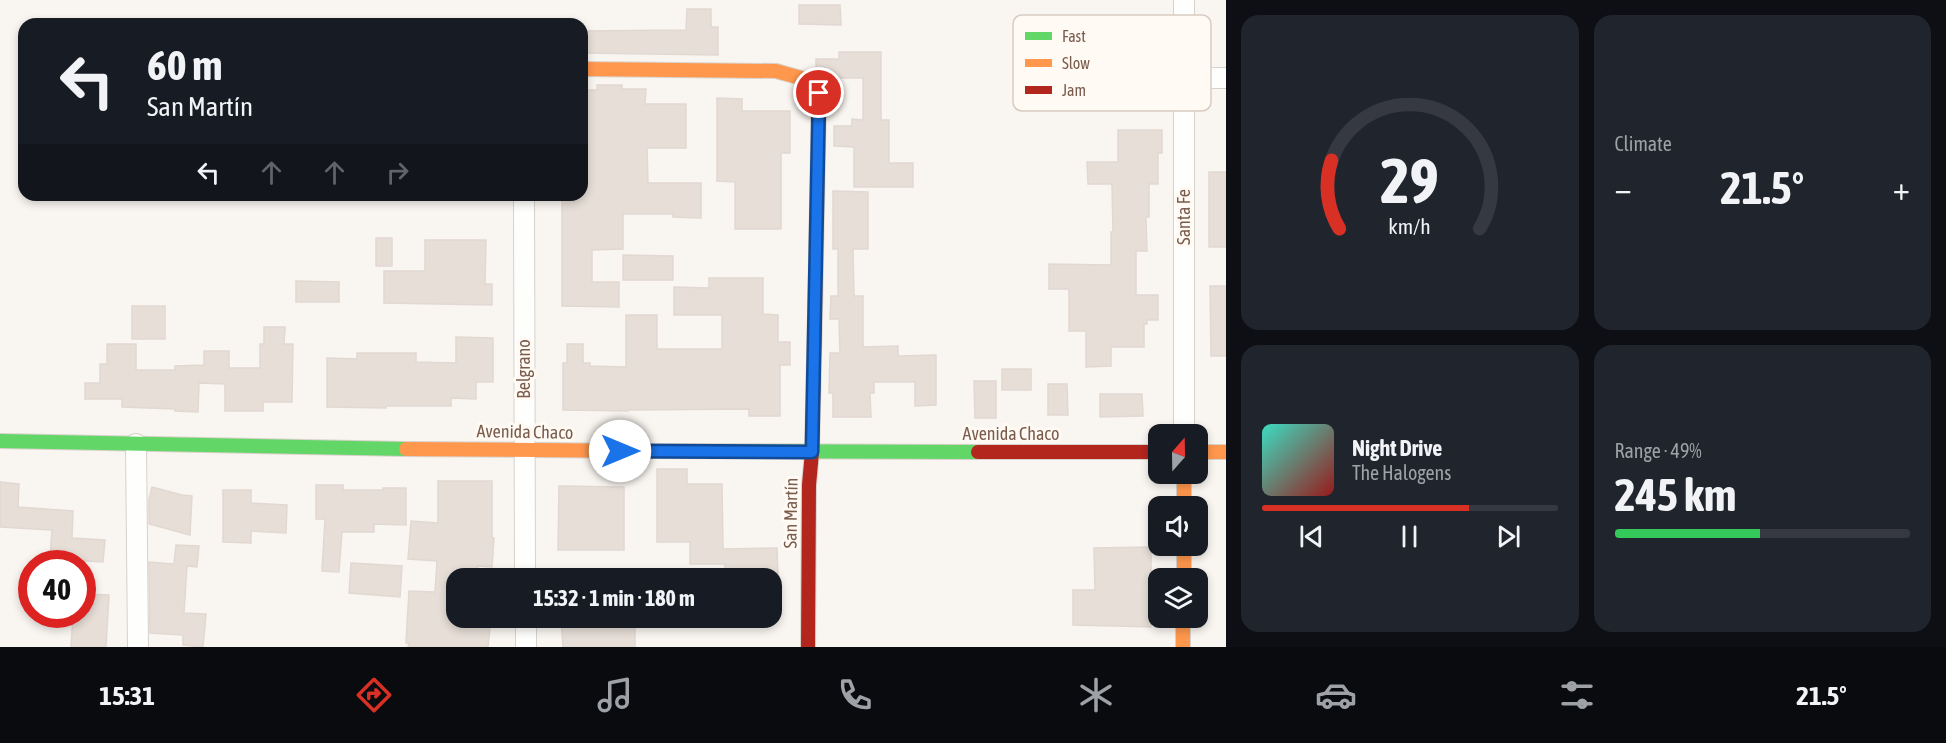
<!DOCTYPE html>
<meta charset="utf-8">
<style>
:root{--surface:#171b24;--page:#20242c;--text:#f1f3f6;--muted:#9ea1a6;--line:#363941;--accent:#d93025}
body{margin:0;font-family:"Asap Condensed",sans-serif;background:var(--page);color:var(--text);height:100vh;display:flex;flex-direction:column;font-size:22px;white-space:nowrap}
*{box-sizing:border-box;margin:0}
p{font-size:20px;color:var(--muted)}
.icon{flex:none;width:33px;height:33px;fill:none;stroke:currentColor;stroke-width:2;stroke-linecap:round;stroke-linejoin:round}
.map{position:relative;flex:1;overflow:hidden}
.sheet{display:flex;flex-direction:column;gap:15px;padding:15px;background:#0d0f14;width:720px}
.sheet>*{flex:none}
.guide{position:absolute;left:18px;top:18px;width:570px;height:183px;border-radius:18px;box-shadow:0 3px 9px #0003;background:#171b24;color:var(--text);overflow:hidden}
.needle{width:39px;rotate:20deg}
.tools{position:absolute;left:1148px;top:424px;display:grid;gap:12px}
.tools a{display:grid;place-items:center;width:60px;height:60px;border-radius:12px;background:var(--surface);box-shadow:0 3px 9px #0003;font-size:30px}
.speed{position:absolute;left:18px;top:550px;display:flex;gap:12px;font-size:30px;font-weight:700;text-align:center}
.speed>*{display:grid;place-content:center;width:78px;height:78px;border-radius:50%;background:var(--surface);box-shadow:0 3px 9px #0003;line-height:1}
.speed .limit{border:9px solid #d22;background:#fff;color:#111}
.pin{position:absolute;display:grid;place-items:center;width:51px;height:51px;color:#fff;margin:-26px;border:3px solid #fff;border-radius:50%;box-shadow:0 2px 6px #0007}
.me{position:absolute;width:66px;margin:-33px;rotate:90deg;stroke-linejoin:round;filter:drop-shadow(0 0 4px #0008)}
.turn{display:flex;align-items:center;gap:21px;height:126px;padding:0 30px;font-size:27px}
.turn .icon{width:78px;height:78px;stroke-width:2.5}
.turn b{display:block;font-size:42px;line-height:51px}
.lanes{display:flex;align-items:center;height:57px;padding:0 30px;background:#0003;justify-content:center;gap:30px;direction:ltr}
.lanes .off{opacity:.35}
.big{font-size:45px;font-weight:700;line-height:1.1}
.sheet .widget{flex:1;display:flex;flex-direction:column;justify-content:center;gap:9px;min-width:0;padding:0 21px;border-radius:18px;background:var(--page)}
.sheet .dial{align-items:center;gap:0}
.dial svg{height:156px;overflow:visible;fill:none;stroke:var(--line);stroke-width:7;stroke-linecap:round;text-anchor:middle}
.dial text{fill:var(--text);stroke:none}
.song{display:flex;align-items:center;gap:18px}
.cover{width:72px;height:72px;border-radius:9px;background:linear-gradient(135deg,hsl(170 70% 55%),hsl(0 70% 35%))}
.played{height:6px;border-radius:3px;background:linear-gradient(90deg,var(--accent) 70%,var(--line) 70%)}
.keys{display:flex;justify-content:space-around;direction:ltr}
.heat{display:flex;justify-content:space-between;align-items:center;font-size:33px;direction:ltr}
.charge{height:9px;border-radius:4px;background:linear-gradient(90deg,#34c759 49%,var(--line) 0)}
.sheet .tiles{flex:1;display:grid;gap:15px;grid-template-columns:repeat(2,1fr)}
.trip{position:absolute;left:446px;top:568px;width:336px;height:60px;border-radius:18px;background:var(--surface);box-shadow:0 3px 9px #0003;font-weight:700;line-height:60px;text-align:center}
.menu{display:flex;height:96px;justify-content:space-around;align-items:center;background:#090b0e;color:var(--muted)}
.menu .icon{width:42px;height:42px}
.menu .on{color:var(--accent)}
.menu b{font-size:27px;color:var(--text)}
main{display:flex;flex:1;min-height:0}
.map>svg:first-child{display:block}
</style>
<main>
<div class="map">
<svg width="1226" height="647" viewBox="0 0 1226 647">
<rect width="100%" height="100%" fill="#f9f5f0"/>
<g fill="#e6ded7" stroke="#e2d8d2" stroke-width="1.5">
<path d="M 799,5 L 840,5 L 841,25 L 799,24 Z"/>
<path d="M 687,9 L 711,9 L 711,27 L 718,27 L 718,55 L 582,53 L 582,31 L 686,30 Z"/>
<path d="M 839,52 L 881,52 L 881,120 L 889,120 L 889,163 L 913,163 L 913,187 L 854,187 L 854,147 L 834,146 L 834,126 L 852,126 L 852,119 L 863,120 L 863,78 L 825,78 L 816,70 L 816,59 L 839,59 Z"/>
<path d="M 597,85 L 622,85 L 622,89 L 646,89 L 645,104 L 686,104 L 686,148 L 647,148 L 648,183 L 701,183 L 701,218 L 673,217 L 673,214 L 623,214 L 623,249 L 592,250 L 592,282 L 619,282 L 619,307 L 562,306 L 562,195 L 582,195 L 582,90 L 597,90 Z"/>
<path d="M 717,98 L 742,99 L 742,111 L 790,111 L 790,153 L 781,153 L 781,229 L 735,229 L 735,182 L 717,181 Z"/>
<path d="M 1118,130 L 1162,130 L 1162,153 L 1158,153 L 1158,184 L 1149,184 L 1149,217 L 1146,217 L 1147,251 L 1136,251 L 1136,295 L 1158,295 L 1158,320 L 1147,320 L 1147,324 L 1144,324 L 1144,347 L 1111,347 L 1111,366 L 1086,367 L 1086,331 L 1069,331 L 1069,289 L 1049,289 L 1049,264 L 1111,265 L 1111,232 L 1113,232 L 1112,184 L 1088,184 L 1087,162 L 1118,162 Z"/>
<rect x="1209" y="172" width="17" height="75"/>
<path d="M 833,191 L 868,192 L 868,249 L 853,249 L 854,296 L 863,296 L 863,347 L 898,346 L 898,356 L 936,355 L 936,405 L 915,406 L 915,382 L 874,382 L 874,393 L 870,393 L 871,417 L 833,417 L 833,393 L 829,393 L 830,353 L 840,353 L 839,319 L 830,319 L 831,296 L 838,296 L 838,249 L 833,249 Z"/>
<rect x="376" y="238" width="16" height="28"/>
<path d="M 425,240 L 486,240 L 485,284 L 492,284 L 492,305 L 384,303 L 384,271 L 425,271 Z"/>
<path d="M 623,255 L 673,256 L 673,280 L 623,280 Z"/>
<path d="M 709,278 L 763,278 L 763,314 L 778,315 L 778,342 L 790,342 L 790,365 L 780,365 L 780,416 L 749,416 L 749,409 L 628,410 L 628,411 L 563,410 L 563,363 L 567,363 L 567,344 L 583,344 L 583,363 L 590,363 L 590,366 L 626,367 L 626,315 L 657,315 L 657,349 L 722,349 L 722,315 L 674,315 L 674,287 L 709,288 Z"/>
<path d="M 296,281 L 339,282 L 339,302 L 296,302 Z"/>
<path d="M 1210,286 L 1226,286 L 1226,356 L 1211,356 Z"/>
<rect x="132" y="306" width="33" height="33"/>
<path d="M 264,327 L 285,327 L 284,344 L 293,344 L 292,402 L 263,402 L 263,411 L 225,411 L 225,384 L 199,383 L 198,412 L 175,411 L 175,409 L 122,407 L 122,399 L 85,399 L 85,383 L 100,383 L 100,364 L 107,364 L 107,344 L 136,344 L 136,370 L 175,370 L 175,366 L 204,365 L 204,351 L 229,351 L 229,368 L 260,368 L 260,344 L 264,344 Z"/>
<path d="M 456,337 L 493,338 L 493,382 L 476,382 L 476,399 L 451,398 L 451,406 L 386,406 L 386,408 L 327,407 L 327,358 L 357,359 L 357,353 L 416,353 L 416,362 L 456,363 Z"/>
<rect x="1002" y="369" width="29" height="21"/>
<path d="M 974,381 L 996,381 L 996,418 L 975,418 Z"/>
<path d="M 1048,384 L 1067,384 L 1068,415 L 1048,415 Z"/>
<path d="M 1100,394 L 1142,394 L 1143,416 L 1100,417 Z"/>
<path d="M 657,469 L 687,469 L 687,484 L 722,484 L 723,549 L 777,548 L 778,575 L 725,576 L 725,564 L 690,564 L 690,542 L 657,542 Z"/>
<path d="M 438,481 L 492,481 L 492,538 L 494,538 L 492,567 L 478,566 L 477,579 L 456,579 L 456,623 L 490,626 L 488,647 L 408,647 L 409,643 L 406,643 L 409,591 L 435,592 L 437,561 L 408,559 L 411,521 L 438,523 Z"/>
<path d="M 0,482 L 19,484 L 18,507 L 73,511 L 72,538 L 105,540 L 103,562 L 50,559 L 52,530 L 0,527 Z"/>
<path d="M 316,485 L 343,485 L 343,490 L 383,490 L 383,488 L 406,488 L 406,525 L 374,524 L 374,532 L 342,532 L 339,572 L 322,571 L 325,519 L 316,519 Z"/>
<path d="M 559,486 L 624,487 L 624,550 L 558,550 Z"/>
<path d="M 152,487 L 182,495 L 192,496 L 190,535 L 149,524 L 149,499 Z"/>
<path d="M 223,490 L 251,490 L 251,503 L 287,505 L 286,533 L 251,531 L 251,543 L 223,542 Z"/>
<path d="M 176,545 L 199,546 L 197,567 L 187,566 L 184,613 L 206,614 L 203,647 L 183,645 L 183,635 L 150,633 L 149,562 L 174,564 Z"/>
<path d="M 1151,547 L 1151,627 L 1073,625 L 1073,590 L 1095,590 L 1094,548 Z"/>
<path d="M 351,563 L 402,566 L 400,597 L 349,593 Z"/>
<path d="M 82,594 L 109,595 L 106,647 L 71,647 L 73,615 L 82,615 Z"/>
<path d="M 561,618 L 635,618 L 635,647 L 563,647 Z"/>
</g>
<g fill="none" stroke-linecap="round" stroke-linejoin="round">
<defs>
<g id="street">
<path d="M 1184,78 L 1226,78"/>
<path d="M 524,195 L 525,579"/>
<path d="M 1184,435 L 1184,0"/>
<path d="M 136,444 L 138,647"/>
<path d="M 526,618 L 526,647"/>
</g>
<g id="fast">
<path d="M 0,441 L 406,449"/>
<path d="M 645,451 L 978,452"/>
</g>
<g id="slow">
<path d="M 582,69 L 776,71 L 801,78 L 819,93 L 815,313"/>
<path d="M 406,449 L 645,451"/>
<path d="M 1197,452 L 1226,452"/>
<path d="M 1184,474 L 1184,507"/>
<path d="M 1184,546 L 1184,579"/>
<path d="M 1183,618 L 1183,647"/>
</g>
<g id="jam">
<path d="M 978,452 L 1158,452"/>
<path d="M 808,647 L 809,485 L 812,452 L 815,313"/>
</g>
</defs>
<use href="#street" stroke="#d7d1cb" stroke-width="22"/>
<use href="#fast" stroke="#d9d2cb" stroke-width="16"/>
<use href="#slow" stroke="#d9d2cb" stroke-width="16"/>
<use href="#jam" stroke="#d9d2cb" stroke-width="16"/>
<use href="#street" stroke="#fefefd" stroke-width="20"/>
<use href="#fast" stroke="#63d668" stroke-width="14"/>
<use href="#slow" stroke="#ff974d" stroke-width="14"/>
<use href="#jam" stroke="#b3261e" stroke-width="14"/>
</g>
<g fill="none" stroke-linecap="round" stroke-linejoin="round">
<defs>
<path id="route" d="M 620,451 L 812,452 L 819,93"/>
</defs>
<use href="#route" stroke="#114b97" stroke-width="15"/>
<use href="#route" stroke="#1a73e8" stroke-width="10"/>
</g>
<g text-anchor="middle" stroke-width="6" stroke-linejoin="round" paint-order="stroke">
<g font-size="18" fill="#7a5c4d" stroke="#fffaf3">
<text transform="translate(1184 217) rotate(-90)" y="6">Santa Fe</text>
<text transform="translate(524 369) rotate(-90)" y="6">Belgrano</text>
<text transform="translate(525 432) rotate(1)" y="6">Avenida Chaco</text>
<text x="1011" y="440">Avenida Chaco</text>
<text transform="translate(791 513) rotate(-89)" y="6">San Martín</text>
</g>
</g>
<rect x="1013" y="15" width="198" height="96" rx="9" fill="#fffaf3" stroke="#d7cbc1" stroke-width="1.5"/>
<rect x="1025" y="32" width="27" height="8" fill="#63d668"/>
<rect x="1025" y="59" width="27" height="8" fill="#ff974d"/>
<rect x="1025" y="86" width="27" height="8" fill="#b3261e"/>
<g font-size="16" fill="#7a5c4d">
<text x="1062" y="42">Fast</text>
<text x="1062" y="69">Slow</text>
<text x="1062" y="96">Jam</text>
</g>
</svg>
<div class="tools">
<a><svg class="needle" viewBox="-14 -14 28 28"><path d="M0-13l5 13h-10z" fill="#e53935"/><path d="M0 13l5-13h-10z" fill="#9ea1a6"/></svg></a>
<a><svg class="icon" aria-label="sound" viewBox="0 0 24 24"><path d="M4 9h4l5-4v14l-5-4H4zM17 9q2 3 0 6"/></svg></a>
<a><svg class="icon" aria-label="layers" viewBox="0 0 24 24"><path d="M12 4l9 5-9 5-9-5zM3 14l9 5 9-5"/></svg></a>
</div>
<div class="speed"><div class="limit">40</div></div>
<div class="pin" style="left:819px;top:93px;background:#d93025"><svg class="icon" aria-label="arrive" viewBox="0 0 24 24"><path d="M6 21V4h12l-3 4 3 4H6"/></svg></div>
<svg class="me" style="left:620px;top:451px" viewBox="-20 -20 40 40"><circle r="19" fill="#fff"/><path d="M0-13L10 11 0 6-10 11z" fill="#1a73e8"/></svg>
<div class="trip">15:32 · 1 min · 180 m</div>
<div class="guide">
<div class="turn"><svg class="icon" aria-label="left" viewBox="0 0 24 24"><path d="M17 20v-9H6M10 6l-5 5 5 5"/></svg><div><b>60 m</b>San Martín</div></div>
<div class="lanes"><svg class="icon" aria-label="left" viewBox="0 0 24 24"><path d="M17 20v-9H6M10 6l-5 5 5 5"/></svg><svg class="icon off" aria-label="ahead" viewBox="0 0 24 24"><path d="M12 20V5M6 11l6-6 6 6"/></svg><svg class="icon off" aria-label="ahead" viewBox="0 0 24 24"><path d="M12 20V5M6 11l6-6 6 6"/></svg><svg class="icon off" aria-label="right" viewBox="0 0 24 24"><path d="M7 20v-9h11M14 6l5 5-5 5"/></svg></div>
</div>
</div>
<section class="sheet">
<div class="tiles">
<div class="widget dial"><svg viewBox="0 0 100 80">
<path d="M14 69A42 42 0 1 1 86 69"/>
<path d="M14 69A42 42 0 0 1 10 34" stroke="#d93025"/>
<text x="50" y="56" font-size="32" font-weight="700">29</text>
<text x="50" y="72" font-size="11">km/h</text>
</svg></div>
<div class="widget"><p>Climate</p>
<div class="heat"><a>−</a><b class="big">21.5°</b><a>+</a></div>
</div>
<div class="widget">
<div class="song"><i class="cover"></i><div><b>Night Drive</b><p>The Halogens</p></div></div>
<div class="played"></div>
<div class="keys"><svg class="icon" aria-label="previous" viewBox="0 0 24 24"><path d="M18 5L8 12l10 7zM5 5v14"/></svg><svg class="icon" aria-label="pause" viewBox="0 0 24 24"><path d="M8 5v14M16 5v14"/></svg><svg class="icon" aria-label="next" viewBox="0 0 24 24"><path d="M6 5l10 7-10 7zM19 5v14"/></svg></div>
</div>
<div class="widget"><p>Range · 49%</p><b class="big">245 km</b><div class="charge"></div></div>
</div>
</section>
</main>
<nav class="menu">
<b>15:31</b>
<svg class="icon on" aria-label="directions" viewBox="0 0 24 24"><path d="M12 3l9 9-9 9-9-9zM9 14v-3h6M13 9l2 2-2 2"/></svg>
<svg class="icon" aria-label="music" viewBox="0 0 24 24"><path d="M9 18V5l10-2v13"/><circle cx="6" cy="18" r="3"/><circle cx="16" cy="16" r="3"/></svg>
<svg class="icon" aria-label="phone" viewBox="0 0 24 24"><path d="M5 4h4l2 5-3 2q2 4 5 5l2-3 5 2v4C11 20 4 13 5 4z"/></svg>
<svg class="icon" aria-label="climate" viewBox="0 0 24 24"><path d="M12 3v18M4 7l16 10M4 17L20 7"/></svg>
<svg class="icon" aria-label="car" viewBox="0 0 24 24"><path d="M5 17H2v-5l4-1 3-4h7l3 4 3 1v5h-3M9 17h6M6 11h13"/><circle cx="7" cy="17" r="2"/><circle cx="17" cy="17" r="2"/></svg>
<svg class="icon" aria-label="filters" viewBox="0 0 24 24"><path d="M4 7h16M4 17h16"/><circle cx="9" cy="7" r="2"/><circle cx="15" cy="17" r="2"/></svg>
<b>21.5°</b>
</nav>
